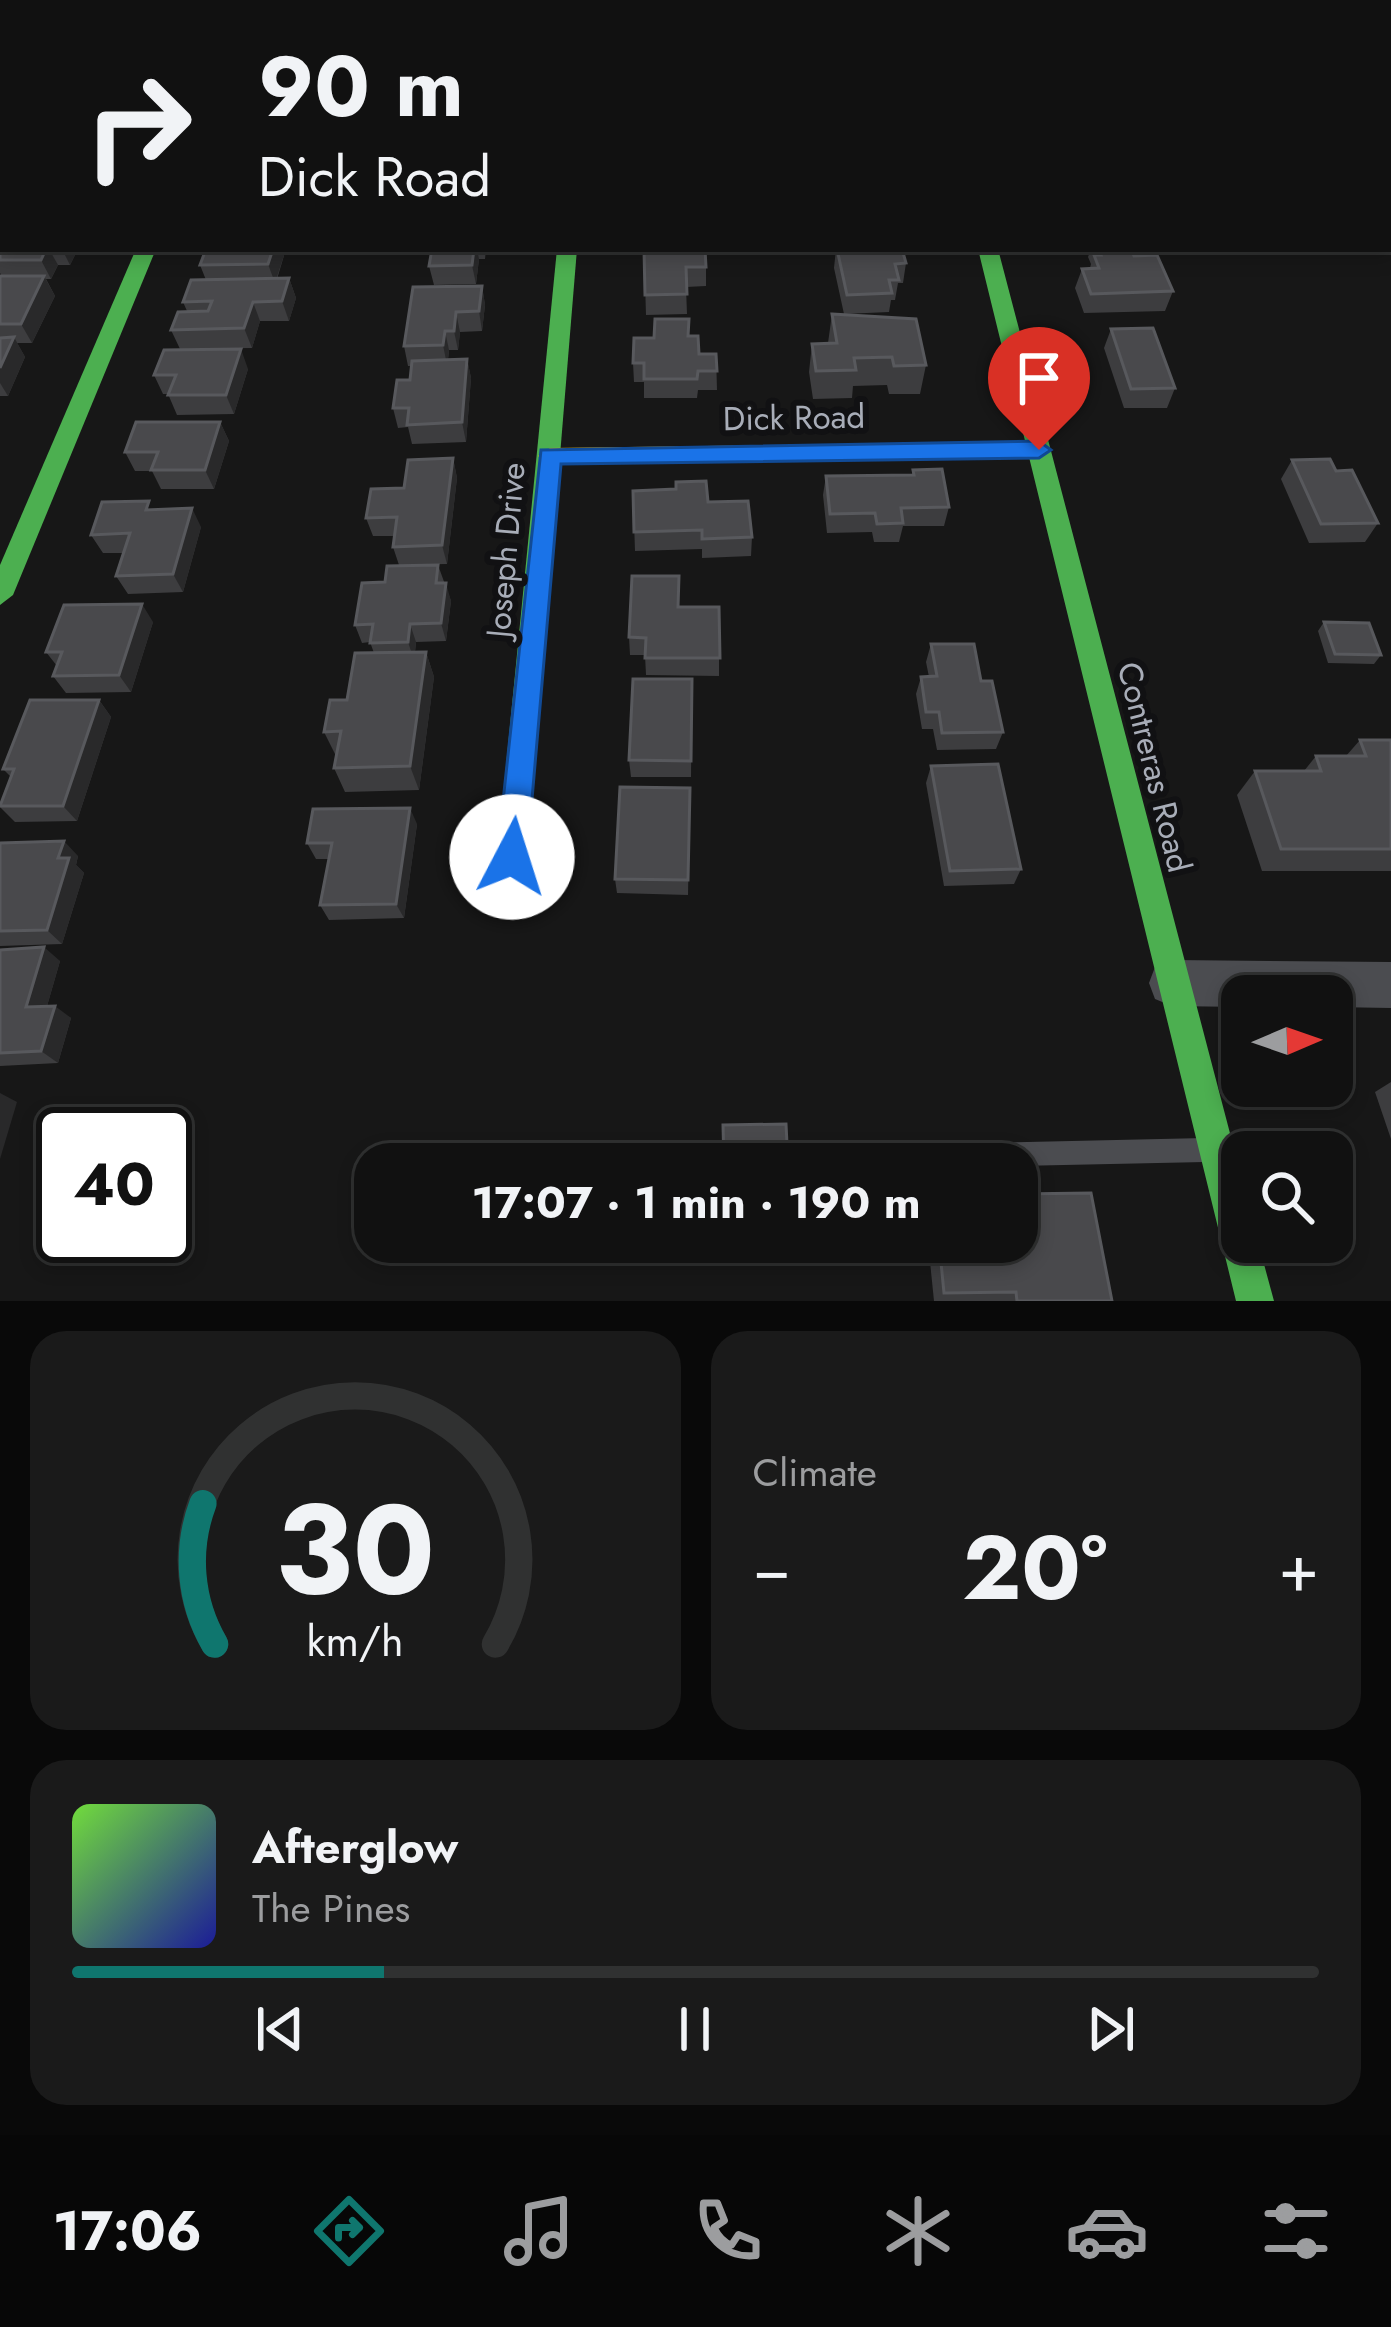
<!DOCTYPE html>
<meta charset="utf-8">
<style>
:root{--surface:#111;--page:#1a1a1a;--text:#f1f3f6;--muted:#9c9d9f;--line:#303131;--accent:#0f766e}
body{margin:0;font-family:Jost,sans-serif;background:var(--page);color:var(--text);height:100vh;display:flex;flex-direction:column;font-size:45px;white-space:nowrap}
*{box-sizing:border-box;margin:0}
p{font-size:39px;color:var(--muted)}
.icon{flex:none;width:66px;height:66px;fill:none;stroke:currentColor;stroke-width:2;stroke-linecap:round;stroke-linejoin:round}
.map{position:relative;height:1301px;overflow:hidden}
.sheet{display:flex;flex-direction:column;gap:30px;padding:30px;background:#090909;flex:1}
.sheet>*{flex:none}
.guide{position:absolute;left:0px;top:0px;width:1392px;height:252px;box-shadow:0 6px 18px #0003,0 0 0 3px var(--line);background:#111;color:var(--text);overflow:hidden}
.needle{width:78px;rotate:88deg}
.fabs{position:absolute;left:1221px;top:975px;display:grid;gap:24px}
.fabs a{display:grid;place-items:center;width:132px;height:132px;border-radius:24px;background:var(--surface);box-shadow:0 6px 18px #0003,0 0 0 3px var(--line);font-size:60px}
.speed{position:absolute;left:36px;top:1107px;display:flex;gap:24px;font-size:60px;font-weight:700;text-align:center}
.speed>*{display:grid;place-content:center;width:156px;height:156px;border-radius:50%;background:var(--surface);box-shadow:0 6px 18px #0003,0 0 0 3px var(--line);line-height:1}
.speed .limit{border:6px solid #111;border-radius:18px;background:#fff;color:#111}
.pin{position:absolute;display:grid;place-items:center;width:102px;height:102px;color:#fff;margin:-123px -51px;border-radius:50% 50% 50% 0;rotate:-45deg;box-shadow:0 0 12px #0007}
.pin .icon{rotate:45deg}
.me{position:absolute;width:132px;margin:-66px;rotate:5deg;stroke-linejoin:round;filter:drop-shadow(0 0 9px #0008)}
.turn{display:flex;align-items:center;gap:42px;height:252px;padding:0 60px;font-size:54px}
.turn .icon{width:156px;height:156px;stroke-width:2.5}
.turn b{display:block;font-size:84px;line-height:102px}
.big{font-size:90px;font-weight:700;line-height:1.1}
.sheet .card{flex:1;display:flex;flex-direction:column;justify-content:center;gap:18px;min-width:0;padding:0 42px;border-radius:36px;background:var(--page)}
.sheet .dial{align-items:center;gap:0}
.dial svg{height:312px;overflow:visible;fill:none;stroke:var(--line);stroke-width:7;stroke-linecap:round;text-anchor:middle}
.dial text{fill:var(--text);stroke:none}
.song{display:flex;align-items:center;gap:36px}
.cover{width:144px;height:144px;border-radius:18px;background:linear-gradient(135deg,hsl(100 70% 55%),hsl(240 70% 35%))}
.played{height:12px;border-radius:6px;background:linear-gradient(90deg,var(--accent) 25%,var(--line) 25%)}
.keys{display:flex;justify-content:space-around;direction:ltr}
.heat{display:flex;justify-content:space-between;align-items:center;font-size:66px;direction:ltr}
.sheet .tiles{flex:1;display:grid;gap:30px;grid-template-columns:1fr 1fr}
.card:last-child{grid-column:span 2}
.trip{position:absolute;left:354px;top:1143px;width:684px;height:120px;border-radius:36px;background:var(--surface);box-shadow:0 6px 18px #0003,0 0 0 3px var(--line);font-weight:700;line-height:120px;text-align:center}
.dock{display:flex;height:192px;justify-content:space-around;align-items:center;background:#070707;color:var(--muted)}
.dock .icon{width:84px;height:84px}
.dock .on{color:var(--accent)}
.dock b{font-size:54px;color:var(--text)}
.map>svg:first-child{display:block}
</style>
<div class="map">
<svg width="1391" height="1301" viewBox="0 0 1391 1301">
<rect width="100%" height="100%" fill="#171717"/>
<g fill="none" stroke-linecap="round" stroke-linejoin="round">
<path fill="#4b4c50" fill-rule="evenodd" d="M 1205,1138 L 1213,1142 L 1217,1150 L 1213,1158 L 1205,1162 L 1017,1166 L 929,1164 L 933,1156 L 979,1143 Z"/>
<g fill="#4b4c50" fill-rule="evenodd">
<path d="M 577,0 L 601,0 L 576,3 Z"/>
<path d="M 1241,0 L 1278,0 L 1280,3 L 1243,3 Z"/>
<rect x="1389" y="9" width="2" height="14"/>
<path d="M 1172,960 L 1391,962 L 1391,1008 L 1332,1007 L 1332,996 L 1242,996 L 1242,1007 L 1172,1006 L 1155,999 L 1149,983 L 1155,967 Z"/>
</g>
<g fill="#4caf50" fill-rule="evenodd">
<path d="M 136,249 L 156,249 L 13,595 L 0,605 L 0,565 Z"/>
<path d="M 557,249 L 577,249 L 527,857 L 523,867 L 512,871 L 501,867 L 497,857 Z"/>
<path d="M 978,249 L 998,249 L 1242,1179 L 1242,1242 L 1258,1242 L 1274,1301 L 1236,1301 Z"/>
</g>
<path fill="#ffc107" fill-rule="evenodd" d="M 1038,442 L 1050,450 L 1038,458 L 550,464 L 538,456 L 550,448 Z"/>
<path fill="#c62828" fill-rule="evenodd" d="M 915,0 L 931,0 L 932,3 L 916,3 Z"/>
</g>
<g fill="#3d3d3f">
<path d="M 0,0 L 38,0 L 36,3 L 3,3 L 3,11 L 0,11 Z"/>
<path d="M 749,0 L 832,0 L 832,3 L 750,3 Z"/>
<path d="M 991,0 L 1084,0 L 1084,3 L 992,3 Z"/>
<path d="M 0,248 L 78,249 L 70,265 L 58,265 L 51,279 L 46,279 L 55,296 L 32,343 L 17,343 L 25,357 L 8,396 L 0,396 L 0,276 L 2,276 L 0,273 Z"/>
<path d="M 206,249 L 286,249 L 277,279 L 289,278 L 296,298 L 289,321 L 260,321 L 252,348 L 180,349 L 171,330 L 187,311 L 183,302 L 206,280 L 200,265 Z"/>
<path d="M 423,249 L 486,249 L 485,259 L 479,259 L 476,284 L 434,285 L 429,266 L 431,254 L 424,254 Z"/>
<path d="M 644,249 L 706,267 L 706,286 L 686,287 L 687,314 L 646,315 Z"/>
<path d="M 836,249 L 906,263 L 903,283 L 898,283 L 895,300 L 891,300 L 889,312 L 844,314 L 834,268 Z"/>
<path d="M 1091,249 L 1131,249 L 1134,256 L 1173,291 L 1165,311 L 1084,313 L 1075,288 L 1082,269 L 1090,268 L 1091,264 L 1088,257 Z"/>
<path d="M 482,286 L 485,305 L 482,331 L 460,332 L 458,350 L 449,350 L 448,360 L 467,359 L 471,378 L 466,442 L 412,444 L 408,427 L 398,428 L 393,408 L 410,380 L 412,366 L 408,366 L 404,346 Z"/>
<path d="M 832,314 L 926,365 L 920,394 L 889,394 L 887,385 L 853,386 L 852,398 L 813,399 L 809,372 L 812,344 L 828,343 Z"/>
<path d="M 1111,329 L 1175,388 L 1167,408 L 1124,408 L 1104,348 Z"/>
<path d="M 688,336 L 699,354 L 716,354 L 717,390 L 698,390 L 697,398 L 644,398 L 644,382 L 634,382 L 633,363 Z"/>
<path d="M 248,369 L 234,414 L 177,415 L 168,394 L 163,394 L 154,375 Z"/>
<path d="M 220,422 L 229,441 L 214,489 L 161,489 L 152,471 L 135,471 L 125,452 Z"/>
<path d="M 453,458 L 457,478 L 447,564 L 399,565 L 393,547 L 394,536 L 373,536 L 366,518 L 404,488 Z"/>
<path d="M 1292,460 L 1336,471 L 1378,523 L 1365,542 L 1309,543 L 1281,479 Z"/>
<path d="M 913,470 L 949,507 L 944,526 L 903,526 L 899,542 L 874,542 L 872,532 L 827,533 L 823,495 L 826,476 L 912,475 Z"/>
<path d="M 633,491 L 708,502 L 752,537 L 751,556 L 702,558 L 702,549 L 635,551 Z"/>
<path d="M 153,509 L 201,527 L 183,592 L 128,594 L 116,576 L 124,553 L 103,553 L 91,535 Z"/>
<path d="M 438,565 L 451,601 L 446,641 L 416,642 L 415,652 L 426,652 L 434,677 L 419,790 L 345,792 L 334,768 L 336,756 L 324,732 L 347,700 L 374,653 L 370,642 L 362,643 L 355,625 L 385,582 Z"/>
<path d="M 679,607 L 719,607 L 719,676 L 646,675 L 645,655 L 630,655 L 629,637 Z"/>
<path d="M 153,622 L 131,692 L 66,693 L 53,676 L 57,666 L 46,652 Z"/>
<path d="M 1324,622 L 1381,655 L 1374,664 L 1328,663 L 1318,631 Z"/>
<path d="M 931,644 L 981,681 L 1003,732 L 996,749 L 937,750 L 933,729 L 922,729 L 916,694 L 921,677 L 929,677 L 926,662 Z"/>
<path d="M 692,679 L 691,777 L 631,777 L 629,760 Z"/>
<path d="M 99,700 L 111,717 L 77,821 L 15,822 L 0,807 L 11,777 L 3,769 Z"/>
<path d="M 1360,740 L 1391,740 L 1391,871 L 1262,871 L 1237,795 L 1255,771 L 1304,771 L 1316,756 L 1346,756 Z"/>
<path d="M 931,766 L 1021,869 L 1014,884 L 944,886 L 926,783 Z"/>
<path d="M 690,788 L 688,895 L 617,893 L 615,879 Z"/>
<path d="M 417,824 L 404,918 L 329,920 L 320,905 L 329,859 L 316,859 L 307,843 Z"/>
<path d="M 0,843 L 78,856 L 76,865 L 84,873 L 62,944 L 0,946 Z"/>
<path d="M 0,950 L 60,961 L 47,1006 L 71,1018 L 58,1063 L 0,1066 Z"/>
<path d="M 1391,1082 L 1391,1139 L 1375,1092 Z"/>
<path d="M 726,1242 L 792,1242 L 789,1250 L 726,1251 Z"/>
<path d="M 928,1242 L 1017,1242 L 1112,1301 L 934,1301 Z"/>
</g>
<g fill="#29292a">
<path d="M 1047,0 L 1084,0 L 1084,3 L 1046,3 Z"/>
<path d="M 3,13 L 3,64 L 0,69 L 0,18 Z"/>
<path d="M 46,249 L 49,249 L 58,265 L 51,279 L 41,260 Z"/>
<path d="M 62,249 L 78,249 L 70,265 Z"/>
<path d="M 273,249 L 286,249 L 275,283 L 268,264 Z"/>
<path d="M 474,249 L 477,249 L 479,259 L 476,284 L 472,265 Z"/>
<path d="M 44,276 L 55,296 L 32,343 L 21,324 Z"/>
<path d="M 289,278 L 296,298 L 289,321 L 282,301 Z"/>
<path d="M 482,286 L 485,305 L 482,331 L 479,311 Z"/>
<path d="M 253,302 L 260,321 L 252,348 L 244,328 Z"/>
<path d="M 456,312 L 460,332 L 458,350 L 454,331 Z"/>
<path d="M 445,331 L 449,350 L 447,365 L 443,345 Z"/>
<path d="M 14,337 L 25,357 L 8,396 L 0,383 L 0,368 Z"/>
<path d="M 241,349 L 248,369 L 234,414 L 226,395 Z"/>
<path d="M 467,359 L 471,378 L 466,442 L 462,422 Z"/>
<path d="M 220,422 L 229,441 L 214,489 L 205,470 Z"/>
<path d="M 453,458 L 457,478 L 447,564 L 442,545 Z"/>
<path d="M 192,508 L 201,527 L 183,592 L 173,574 Z"/>
<path d="M 446,583 L 451,601 L 446,641 L 441,623 Z"/>
<path d="M 142,604 L 153,622 L 131,692 L 119,675 Z"/>
<path d="M 410,624 L 416,642 L 414,660 L 408,642 Z"/>
<path d="M 426,652 L 434,677 L 419,790 L 410,766 Z"/>
<path d="M 99,700 L 111,717 L 77,821 L 63,806 Z"/>
<path d="M 410,808 L 417,824 L 404,918 L 396,904 Z"/>
<path d="M 64,841 L 78,856 L 76,865 L 84,873 L 62,944 L 47,930 L 58,858 Z"/>
<path d="M 44,947 L 60,961 L 43,1020 L 26,1007 Z"/>
<path d="M 55,1006 L 71,1018 L 58,1063 L 41,1051 Z"/>
<path d="M 0,1093 L 17,1102 L 0,1159 Z"/>
</g>
<g fill="#49494c" stroke="#58595d" stroke-width="3">
<rect x="485" y="0" width="17" height="3"/>
<rect x="674" y="0" width="51" height="3"/>
<path d="M 3,242 L 3,249 L 46,249 L 41,260 L 0,260 L 0,248 Z"/>
<path d="M 206,249 L 273,249 L 268,264 L 200,265 Z"/>
<path d="M 432,249 L 474,249 L 472,265 L 429,266 Z"/>
<path d="M 644,249 L 705,249 L 706,267 L 686,267 L 687,294 L 645,295 Z"/>
<path d="M 837,249 L 902,249 L 906,263 L 895,264 L 899,280 L 889,280 L 892,293 L 847,295 Z"/>
<path d="M 1099,249 L 1131,249 L 1134,256 L 1157,255 L 1173,291 L 1091,294 L 1082,269 L 1099,268 L 1094,255 L 1101,255 Z"/>
<path d="M 0,276 L 44,276 L 21,324 L 0,324 Z"/>
<path d="M 289,278 L 282,301 L 253,302 L 244,328 L 171,330 L 178,312 L 208,311 L 212,301 L 183,302 L 191,280 Z"/>
<path d="M 482,286 L 479,311 L 456,312 L 454,331 L 445,331 L 443,345 L 404,346 L 413,287 Z"/>
<path d="M 832,314 L 916,319 L 926,365 L 894,366 L 892,357 L 854,358 L 856,370 L 816,371 L 812,344 L 837,343 Z"/>
<path d="M 655,319 L 689,319 L 688,336 L 698,336 L 699,354 L 716,354 L 717,371 L 698,371 L 697,379 L 644,379 L 644,363 L 633,363 L 634,338 L 654,338 Z"/>
<path d="M 1153,328 L 1175,388 L 1131,389 L 1111,329 Z"/>
<path d="M 14,337 L 0,368 L 0,338 Z"/>
<path d="M 241,349 L 226,395 L 168,395 L 176,375 L 154,375 L 164,350 Z"/>
<path d="M 467,359 L 462,422 L 407,425 L 409,408 L 393,408 L 397,380 L 410,380 L 412,361 Z"/>
<path d="M 136,422 L 220,422 L 205,470 L 151,470 L 158,452 L 125,452 Z"/>
<path d="M 453,458 L 442,545 L 393,547 L 397,517 L 366,518 L 371,489 L 404,488 L 408,460 Z"/>
<path d="M 1330,459 L 1336,471 L 1352,470 L 1378,523 L 1321,524 L 1292,460 Z"/>
<path d="M 942,469 L 949,507 L 901,508 L 903,523 L 877,524 L 875,513 L 830,514 L 826,476 L 914,475 L 913,470 Z"/>
<path d="M 706,481 L 708,502 L 748,501 L 752,537 L 702,539 L 702,530 L 634,532 L 633,491 L 676,489 L 676,482 Z"/>
<path d="M 149,501 L 146,510 L 192,508 L 173,574 L 116,576 L 130,533 L 91,535 L 102,502 Z"/>
<path d="M 438,565 L 436,583 L 446,583 L 441,623 L 410,624 L 408,642 L 370,643 L 373,624 L 355,625 L 362,583 L 385,582 L 387,566 Z"/>
<path d="M 632,576 L 679,576 L 678,607 L 719,607 L 720,658 L 645,658 L 646,638 L 629,637 Z"/>
<path d="M 142,604 L 119,675 L 53,676 L 62,652 L 46,652 L 64,605 Z"/>
<path d="M 1324,622 L 1369,623 L 1381,655 L 1335,654 Z"/>
<path d="M 931,644 L 974,644 L 981,681 L 992,681 L 1003,732 L 942,733 L 939,712 L 926,712 L 921,677 L 937,676 Z"/>
<path d="M 426,652 L 410,766 L 334,768 L 341,731 L 324,732 L 330,700 L 347,700 L 355,653 Z"/>
<path d="M 633,679 L 692,679 L 691,761 L 629,760 Z"/>
<path d="M 30,700 L 99,700 L 63,806 L 0,806 L 14,769 L 3,769 Z"/>
<path d="M 1360,740 L 1391,740 L 1391,849 L 1281,849 L 1255,771 L 1321,771 L 1316,756 L 1366,756 Z"/>
<path d="M 998,764 L 1021,869 L 950,871 L 931,766 Z"/>
<path d="M 620,787 L 690,788 L 688,880 L 615,879 Z"/>
<path d="M 410,808 L 396,904 L 320,905 L 332,843 L 307,843 L 313,809 Z"/>
<path d="M 64,841 L 58,858 L 69,858 L 47,930 L 0,931 L 0,843 Z"/>
<path d="M 44,947 L 26,1007 L 55,1006 L 41,1051 L 0,1053 L 0,950 Z"/>
<path d="M 786,1124 L 788,1164 L 724,1164 L 723,1125 Z"/>
<path d="M 1091,1193 L 1112,1301 L 1017,1301 L 1016,1292 L 944,1293 L 939,1242 L 1017,1242 L 1017,1194 Z"/>
<path d="M 727,1242 L 792,1242 L 727,1243 Z"/>
</g>
<path fill="#1a73e8" stroke="#114b97" stroke-width="3" d="M 1039,441 L 1051,450 L 1039,458 L 561,464 L 527,857 L 523,867 L 512,871 L 501,867 L 497,857 L 541,450 Z"/>
<g text-anchor="middle" stroke-width="12" stroke-linejoin="round" paint-order="stroke">
<g font-size="33" fill="#a8adb8" stroke="#111113">
<text transform="translate(794 417) rotate(-1)" y="12">Dick Road</text>
<text transform="translate(505 550) rotate(-85)" y="12">Joseph Drive</text>
<text transform="translate(1155 767) rotate(76)" y="12">Contreras Road</text>
</g>
</g>
</svg>
<div class="fabs">
<a><svg class="needle" viewBox="-14 -14 28 28"><path d="M0-13l5 13h-10z" fill="#e53935"/><path d="M0 13l5-13h-10z" fill="#9c9d9f"/></svg></a>
<a><svg class="icon" aria-label="search" viewBox="0 0 24 24"><circle cx="10" cy="10" r="6"/><path d="M15 15l6 6"/></svg></a>
</div>
<div class="speed"><div class="limit">40</div></div>
<div class="pin" style="left:1039px;top:450px;background:#d93025"><svg class="icon" aria-label="arrive" viewBox="0 0 24 24"><path d="M6 21V4h12l-3 4 3 4H6"/></svg></div>
<svg class="me" style="left:512px;top:857px" viewBox="-20 -20 40 40"><circle r="19" fill="#fff"/><path d="M0-13L10 11 0 6-10 11z" fill="#1a73e8"/></svg>
<div class="trip">17:07 · 1 min · 190 m</div>
<div class="guide">
<div class="turn"><svg class="icon" aria-label="right" viewBox="0 0 24 24"><path d="M7 20v-9h11M14 6l5 5-5 5"/></svg><div><b>90 m</b>Dick Road</div></div>
</div>
</div>
<section class="sheet">
<div class="tiles">
<div class="card dial"><svg viewBox="0 0 100 80">
<path d="M14 69A42 42 0 1 1 86 69"/>
<path d="M14 69A42 42 0 0 1 11 33" stroke="#0f766e"/>
<text x="50" y="56" font-size="32" font-weight="700">30</text>
<text x="50" y="72" font-size="11">km/h</text>
</svg></div>
<div class="card"><p>Climate</p>
<div class="heat"><a>−</a><b class="big">20°</b><a>+</a></div>
</div>
<div class="card">
<div class="song"><i class="cover"></i><div><b>Afterglow</b><p>The Pines</p></div></div>
<div class="played"></div>
<div class="keys"><svg class="icon" aria-label="previous" viewBox="0 0 24 24"><path d="M18 5L8 12l10 7zM5 5v14"/></svg><svg class="icon" aria-label="pause" viewBox="0 0 24 24"><path d="M8 5v14M16 5v14"/></svg><svg class="icon" aria-label="next" viewBox="0 0 24 24"><path d="M6 5l10 7-10 7zM19 5v14"/></svg></div>
</div>
</div>
</section>
<nav class="dock">
<b>17:06</b>
<svg class="icon on" aria-label="directions" viewBox="0 0 24 24"><path d="M12 3l9 9-9 9-9-9zM9 14v-3h6M13 9l2 2-2 2"/></svg>
<svg class="icon" aria-label="music" viewBox="0 0 24 24"><path d="M9 18V5l10-2v13"/><circle cx="6" cy="18" r="3"/><circle cx="16" cy="16" r="3"/></svg>
<svg class="icon" aria-label="phone" viewBox="0 0 24 24"><path d="M5 4h4l2 5-3 2q2 4 5 5l2-3 5 2v4C11 20 4 13 5 4z"/></svg>
<svg class="icon" aria-label="climate" viewBox="0 0 24 24"><path d="M12 3v18M4 7l16 10M4 17L20 7"/></svg>
<svg class="icon" aria-label="car" viewBox="0 0 24 24"><path d="M5 17H2v-5l4-1 3-4h7l3 4 3 1v5h-3M9 17h6M6 11h13"/><circle cx="7" cy="17" r="2"/><circle cx="17" cy="17" r="2"/></svg>
<svg class="icon" aria-label="filters" viewBox="0 0 24 24"><path d="M4 7h16M4 17h16"/><circle cx="9" cy="7" r="2"/><circle cx="15" cy="17" r="2"/></svg>
</nav>
